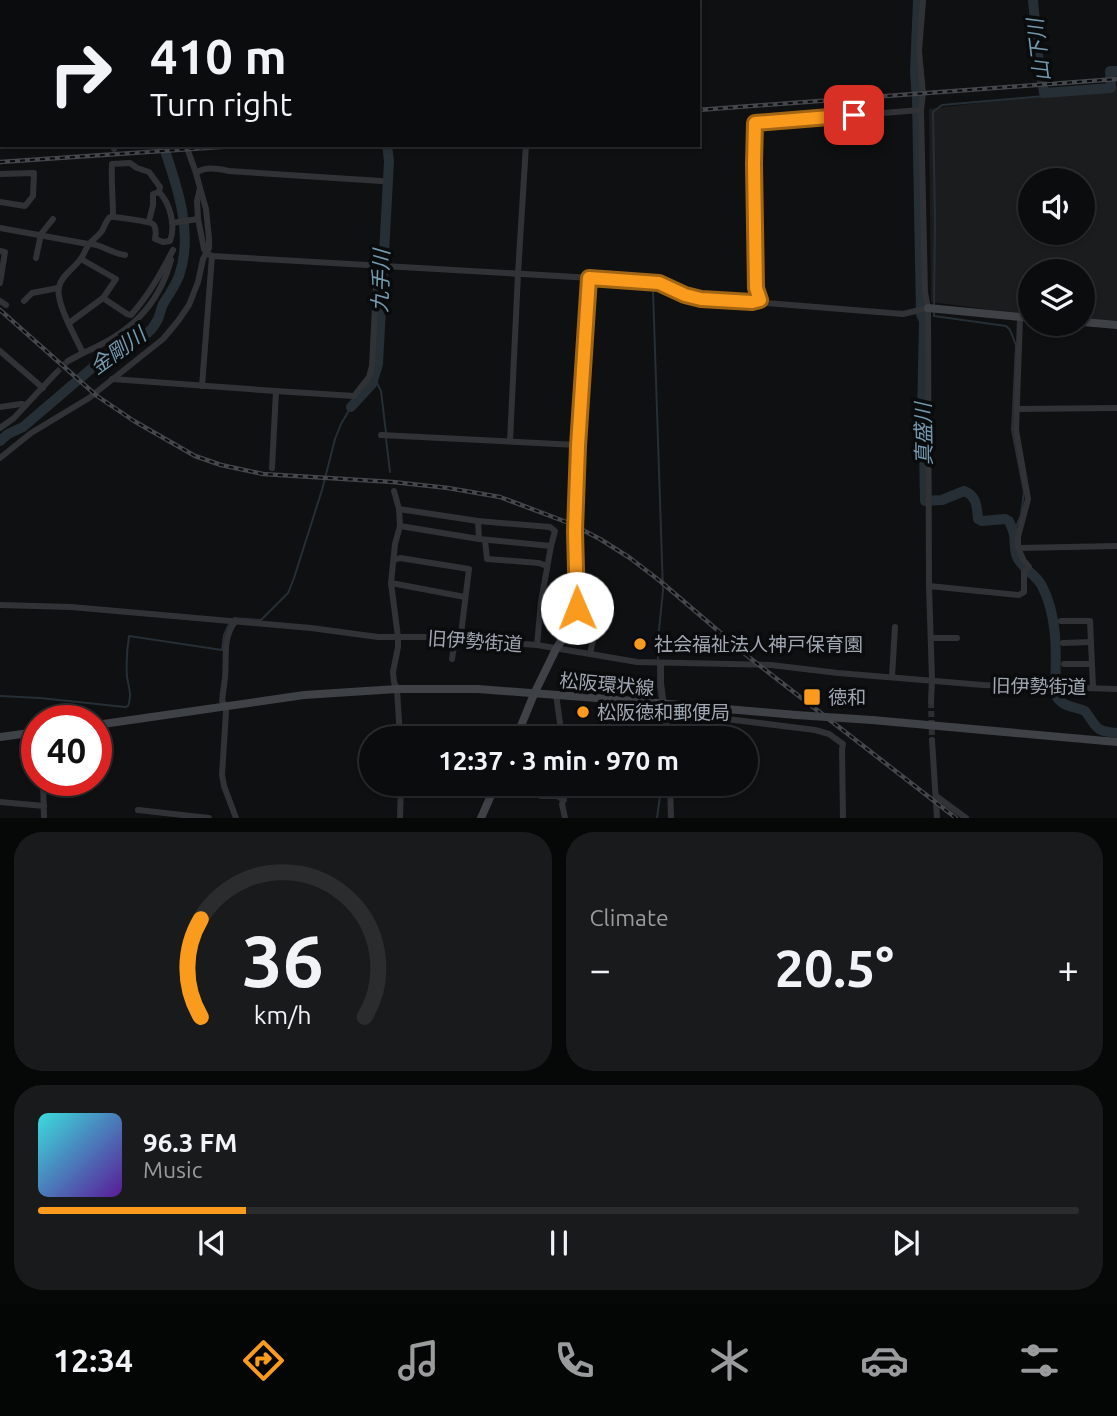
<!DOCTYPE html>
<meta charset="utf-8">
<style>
:root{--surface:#0b0c0d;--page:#191a1b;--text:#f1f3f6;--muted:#9a9b9d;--line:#2b2c2e;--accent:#fa9b1e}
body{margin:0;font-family:Ubuntu,"Noto Sans JP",sans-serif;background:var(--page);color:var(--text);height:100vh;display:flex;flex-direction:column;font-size:26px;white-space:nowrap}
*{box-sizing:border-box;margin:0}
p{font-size:23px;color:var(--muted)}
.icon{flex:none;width:38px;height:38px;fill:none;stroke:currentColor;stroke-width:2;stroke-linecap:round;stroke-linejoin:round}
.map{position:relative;height:818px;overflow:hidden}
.panel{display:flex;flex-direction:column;gap:14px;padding:14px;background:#060707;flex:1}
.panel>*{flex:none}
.guide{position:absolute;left:0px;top:0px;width:700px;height:147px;box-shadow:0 2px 5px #0004,0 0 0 2px var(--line);background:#0b0c0d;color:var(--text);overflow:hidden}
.tools{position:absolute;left:1018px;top:168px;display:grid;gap:14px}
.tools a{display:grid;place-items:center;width:77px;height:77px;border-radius:50%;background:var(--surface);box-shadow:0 2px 5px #0004,0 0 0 2px var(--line);font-size:35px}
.speed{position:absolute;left:21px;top:705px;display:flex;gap:14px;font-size:35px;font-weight:700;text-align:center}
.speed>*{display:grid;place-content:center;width:91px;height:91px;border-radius:50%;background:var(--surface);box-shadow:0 2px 5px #0004,0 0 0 2px var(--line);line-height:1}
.speed .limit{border:10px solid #d22;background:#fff;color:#111}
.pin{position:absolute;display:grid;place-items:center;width:60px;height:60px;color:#fff;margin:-30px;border-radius:14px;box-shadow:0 4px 10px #0006}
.me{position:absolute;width:77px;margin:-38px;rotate:359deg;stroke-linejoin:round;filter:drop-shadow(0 0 5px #0008)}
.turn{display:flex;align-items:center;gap:24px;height:147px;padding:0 35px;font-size:32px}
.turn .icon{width:91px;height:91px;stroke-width:2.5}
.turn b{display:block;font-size:49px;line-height:60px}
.big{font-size:52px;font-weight:700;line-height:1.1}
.panel .tile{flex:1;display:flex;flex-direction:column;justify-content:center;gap:10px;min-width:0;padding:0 24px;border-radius:28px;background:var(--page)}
.panel .dial{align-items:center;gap:0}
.dial svg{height:182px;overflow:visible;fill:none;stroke:var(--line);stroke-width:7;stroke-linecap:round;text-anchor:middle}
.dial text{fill:var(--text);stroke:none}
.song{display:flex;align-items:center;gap:21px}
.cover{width:84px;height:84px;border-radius:10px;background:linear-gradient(135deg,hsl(180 70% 55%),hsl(270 70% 35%))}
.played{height:7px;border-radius:4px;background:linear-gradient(90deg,var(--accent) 20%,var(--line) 20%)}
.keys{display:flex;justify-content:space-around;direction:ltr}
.heat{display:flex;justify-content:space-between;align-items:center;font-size:38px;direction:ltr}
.panel .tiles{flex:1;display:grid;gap:14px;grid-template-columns:1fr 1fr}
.tile:last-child{grid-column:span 2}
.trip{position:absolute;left:359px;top:726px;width:399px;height:70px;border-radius:35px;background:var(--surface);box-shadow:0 2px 5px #0004,0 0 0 2px var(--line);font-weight:700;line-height:70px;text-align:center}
.dock{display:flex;height:112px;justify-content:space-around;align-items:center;background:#040505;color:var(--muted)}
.dock .icon{width:49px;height:49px}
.dock .on{color:var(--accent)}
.dock b{font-size:32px;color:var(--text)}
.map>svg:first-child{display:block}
</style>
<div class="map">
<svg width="1117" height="818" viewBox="0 0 1117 818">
<rect width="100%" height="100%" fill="#0f1011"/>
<path fill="#1b1c1e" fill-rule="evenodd" d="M 1117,86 L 1117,327 L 1083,322 L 1083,271 L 1031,271 L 1031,315 L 931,302 L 929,109 ZM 1031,180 L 1083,180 L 1083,233 L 1031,233 Z"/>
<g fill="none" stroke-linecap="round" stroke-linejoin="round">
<g stroke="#262f35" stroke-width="2">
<path d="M 653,290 L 663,591 L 658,639 L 658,659"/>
<path d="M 934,306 L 935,220 L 933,112 L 942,105 L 1045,96 L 1044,93"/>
<path d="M 934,311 L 934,316 L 1006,326 L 1010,330 L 1016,345 L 1012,430 L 1024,492 L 1021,515 L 1014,532"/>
<path d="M 375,379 L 381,391 L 386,433"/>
<path d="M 386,439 L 390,472"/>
<path d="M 234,618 L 261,620 L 288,593 L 294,578 L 322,490 L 335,439 L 341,424 L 351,407"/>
<path d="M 658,665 L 658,687 L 660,701"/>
<path d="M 0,696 L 40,698 L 125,707 L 128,706 C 132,696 129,688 127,677 C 126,664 127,649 129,636 L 222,650 L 224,635 L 230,622"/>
<path d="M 657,818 L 660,796 L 666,791 L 666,784"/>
</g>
<g stroke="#262f35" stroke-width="10">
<path d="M 118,0 L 118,2"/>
<path d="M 377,0 L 377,2"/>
<path d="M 918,0 L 915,72 L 917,100 L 921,314 L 924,321 L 922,414 L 924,448 L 925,501 L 942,500 L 964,491 C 977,496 977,507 978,519 L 982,521 L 1005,519 L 1009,521 C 1010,524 1012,527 1013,531 C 1016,539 1013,548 1017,557 C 1022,569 1036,574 1042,586 C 1059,619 1056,658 1055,694 C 1061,707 1073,706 1085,711 C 1098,728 1094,731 1117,733"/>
<path d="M 1033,0 L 1038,55 L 1044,93 L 1111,88 L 1110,71 L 1117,71"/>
<path d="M 351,407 L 372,384 L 378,364 L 389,161 L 387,145"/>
<path d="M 0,441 L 8,434 L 23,427 L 119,345 C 136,341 150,336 158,319 C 160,314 161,309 163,304 C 169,295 175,286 179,276 C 194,233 177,186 163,145"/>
</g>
<g stroke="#2c2e31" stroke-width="6" stroke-dasharray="6 3" stroke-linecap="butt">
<path d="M 56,373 L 68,361"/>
<path d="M 931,702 L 932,740"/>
</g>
<g stroke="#303236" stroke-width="6">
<path d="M 25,0 L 25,2"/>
<path d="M 87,0 L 88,2"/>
<path d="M 101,0 L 102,2"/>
<path d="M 131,0 L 132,2"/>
<path d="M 136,0 L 136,2"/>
<path d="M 268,0 L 279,0"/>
<path d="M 384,0 L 384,2"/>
<path d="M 923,0 L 919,51 L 923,93 L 921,110 L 925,292 L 928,308 L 929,586 L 932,680 L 931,702"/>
<path d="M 0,3 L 2,3"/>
<path d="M 0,32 L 2,33"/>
<path d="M 0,60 L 2,60"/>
<path d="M 112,145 L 114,149"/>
<path d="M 186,145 L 196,173 L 200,188 L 197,201 L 198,219 L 204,249 L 206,253"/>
<path d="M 196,173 C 206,166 218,169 229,171 L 381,181"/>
<path d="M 0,174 L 34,173 L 33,196 L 25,206 L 0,202"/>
<path d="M 113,216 C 113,198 111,182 112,164 L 130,163 L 137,168 L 149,172 L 160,187 L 159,192 L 153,194 L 153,205 L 149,221"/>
<path d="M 172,223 L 198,219"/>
<path d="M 0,228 L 88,244 C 101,243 112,254 125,255"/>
<path d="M 0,251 L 5,252 L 0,283"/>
<path d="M 206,253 L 212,256 L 644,281 L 659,283 L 685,295 L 701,299 L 752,302 L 760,300 L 766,303 L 903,314 L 928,308"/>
<path d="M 36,258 L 41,234 L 53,219"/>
<path d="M 81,259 L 116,279 L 103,298"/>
<path d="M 760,300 L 756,287 L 755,123 L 921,110"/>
<path d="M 0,301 L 6,305"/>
<path d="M 24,301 L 32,293 L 58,288"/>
<path d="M 69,323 L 103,298 L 127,314 L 131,315 C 149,295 161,273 173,250"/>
<path d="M 0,351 L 43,388"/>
<path d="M 83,353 C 128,334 158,308 171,260"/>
<path d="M 68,361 L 83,353 C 76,338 55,302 59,287 C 61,276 73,269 79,261 C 84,256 86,247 90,243 C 94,239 98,236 102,231 C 104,227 107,219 110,217 C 113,216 151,222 153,224 C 157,228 156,234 155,239 L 163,242 L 170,241 C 176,226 170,203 159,192"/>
<path d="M 112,379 L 276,391"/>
<path d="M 202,386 L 212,256"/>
<path d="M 0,407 L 21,404 L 26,405 L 56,373"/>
<path d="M 1017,409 L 1117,408"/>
<path d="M 0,428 L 14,418 L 26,405"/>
<path d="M 381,435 L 577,445 L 589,278"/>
<path d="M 510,441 L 518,274 L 526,145"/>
<path d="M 0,458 L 31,433 L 89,398 L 163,339 L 178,321 L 189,305 L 198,282 L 203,259 L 209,248 L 209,238 L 206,209 L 200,188"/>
<path d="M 272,468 L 276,391 L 354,396 L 369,377 L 372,366 L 377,266"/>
<path d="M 394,491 L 399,509 L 400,526 L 395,544 L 391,583 L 398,637 L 398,647 L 393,672 L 394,682 L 397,689 L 400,738"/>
<path d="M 399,509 L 478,521 L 479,539"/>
<path d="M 478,521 L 550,527 L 555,531 L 551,546"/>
<path d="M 400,526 L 479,539 L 551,546 L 541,602 L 537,645"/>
<path d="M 485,540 L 487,559 L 539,563 L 547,566"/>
<path d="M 1018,548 L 1117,546"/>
<path d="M 394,560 L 400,558 L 469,569 L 461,634 L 455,639 L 452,659"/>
<path d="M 391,583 L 465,597"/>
<path d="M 929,586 L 1019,595 L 1024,592 L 1024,572 L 1029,567 L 1024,561 L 1018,548 L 1018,537 L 1028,499 L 1016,430 L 1020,318"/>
<path d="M 0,605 L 71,607 L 311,628 L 378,637 L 428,637 L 537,645 L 637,662 L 771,665 L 838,673 L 983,685 L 1117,689"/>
<path d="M 1061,621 L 1090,621 L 1093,687"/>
<path d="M 235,622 C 222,639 227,658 225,678 C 224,685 223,693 222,701 L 226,707 L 226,712 L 222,775 L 224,786 L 236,818"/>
<path d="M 931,638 L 957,638"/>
<path d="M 1063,643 L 1091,642"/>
<path d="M 590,654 L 594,635"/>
<path d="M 661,663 L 661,683 L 668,738"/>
<path d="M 1064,664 L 1091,664"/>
<path d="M 892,677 L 895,627"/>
<path d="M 556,694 L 562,738"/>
<path d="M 665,713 L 671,712 L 815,730 L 829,734 L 843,744 L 842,749 L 843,818"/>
<path d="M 400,727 L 476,730 L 481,734 L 481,738"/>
<path d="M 932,740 L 937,818"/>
<path d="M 43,780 L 44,818"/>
<path d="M 670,784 L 671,818"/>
<path d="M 541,796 L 557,796 L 564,800"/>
<path d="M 936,796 L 966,818"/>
<path d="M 0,802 L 44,806"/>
<path d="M 138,810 L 209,818"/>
<path d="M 400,818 L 401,784"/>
<path d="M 565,818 L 562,804 L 568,784"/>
</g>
<g stroke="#3e4146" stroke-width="8">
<path d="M 928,308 L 1031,318"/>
<path d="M 1083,322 L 1117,325"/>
<path d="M 872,720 L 1117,742"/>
<path d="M 96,725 L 304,695 L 397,689 L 478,689 L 623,700 L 796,715"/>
<path d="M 0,737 L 37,732"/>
<path d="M 516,738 L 534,694 L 556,649 L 576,618 L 577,603 L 575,531 L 577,445"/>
<path d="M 481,818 L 496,784"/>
</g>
<defs>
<g id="rail">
<path d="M 698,110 L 1117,79"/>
<path d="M 0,162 L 250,145"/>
<path d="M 0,310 L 97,396 L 134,421 L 195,456 L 221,465 L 263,474 L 393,482 L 448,488 L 500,497 L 569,523 L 600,539 L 630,558 L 660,581 L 750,658 L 956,818"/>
</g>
</defs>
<use href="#rail" stroke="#43464b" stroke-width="4.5"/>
<use href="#rail" stroke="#0a0b0c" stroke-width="2" stroke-dasharray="5" stroke-linecap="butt"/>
<path stroke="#3e4146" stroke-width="8" d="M 796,715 L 872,720"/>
</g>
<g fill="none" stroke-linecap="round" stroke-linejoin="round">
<defs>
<path id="route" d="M 577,608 L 575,531 L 578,446 L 589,278 L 659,283 L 685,295 L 701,299 L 752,302 L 760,300 L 756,288 L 754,164 L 755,123 L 854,115"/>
</defs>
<use href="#route" stroke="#a26514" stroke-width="18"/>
<use href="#route" stroke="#fa9b1e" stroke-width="12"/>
</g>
<g fill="#fa9b1e" stroke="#0a0b0c" stroke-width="2.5">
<circle cx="640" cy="644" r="7"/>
<rect x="803" y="688" width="18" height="18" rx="3.5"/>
<circle cx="583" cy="712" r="7"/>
</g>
<g text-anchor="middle" stroke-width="7" stroke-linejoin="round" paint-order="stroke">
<g font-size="19" fill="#a0a7b3" stroke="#0a0b0c">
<text transform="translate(475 641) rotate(4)" y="7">旧伊勢街道</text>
<text transform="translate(607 684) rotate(5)" y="7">松阪環状線</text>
<text transform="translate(1039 686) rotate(1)" y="7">旧伊勢街道</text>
</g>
<g font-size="19" fill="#a0a7b3" stroke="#0a0b0c" text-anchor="start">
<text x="654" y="651">社会福祉法人神戸保育園</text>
<text x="828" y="704">徳和</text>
<text x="597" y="719">松阪徳和郵便局</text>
</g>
<g font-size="21" font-style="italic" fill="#749ab0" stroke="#0a0b0c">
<text transform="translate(1039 50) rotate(-97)" y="7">山下川</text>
<text transform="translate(381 281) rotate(-88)" y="7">九手川</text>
<text transform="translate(118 351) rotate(-36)" y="7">金剛川</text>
<text transform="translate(924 434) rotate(-91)" y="7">真盛川</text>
</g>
</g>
</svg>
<div class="tools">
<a><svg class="icon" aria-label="sound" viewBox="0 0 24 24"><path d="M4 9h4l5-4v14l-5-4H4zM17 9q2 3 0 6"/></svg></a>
<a><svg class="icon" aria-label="layers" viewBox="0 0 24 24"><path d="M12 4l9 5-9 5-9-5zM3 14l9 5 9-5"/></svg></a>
</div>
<div class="speed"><div class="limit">40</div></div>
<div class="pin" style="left:854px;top:115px;background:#d93025"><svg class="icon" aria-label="arrive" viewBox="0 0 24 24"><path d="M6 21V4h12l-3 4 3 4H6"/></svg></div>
<svg class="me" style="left:577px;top:608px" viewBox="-20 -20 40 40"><circle r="19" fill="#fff"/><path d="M0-13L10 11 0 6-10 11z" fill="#fa9b1e"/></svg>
<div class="trip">12:37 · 3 min · 970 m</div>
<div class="guide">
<div class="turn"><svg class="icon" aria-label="right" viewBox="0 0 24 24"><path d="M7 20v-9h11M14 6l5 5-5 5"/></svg><div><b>410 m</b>Turn right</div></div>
</div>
</div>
<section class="panel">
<div class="tiles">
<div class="tile dial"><svg viewBox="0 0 100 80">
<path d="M14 69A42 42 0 1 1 86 69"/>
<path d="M14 69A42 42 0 0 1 14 26" stroke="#fa9b1e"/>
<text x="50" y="56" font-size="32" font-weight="700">36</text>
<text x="50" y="72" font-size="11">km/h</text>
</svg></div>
<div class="tile"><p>Climate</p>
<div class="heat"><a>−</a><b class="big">20.5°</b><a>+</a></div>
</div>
<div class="tile">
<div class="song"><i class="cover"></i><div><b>96.3 FM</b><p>Music</p></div></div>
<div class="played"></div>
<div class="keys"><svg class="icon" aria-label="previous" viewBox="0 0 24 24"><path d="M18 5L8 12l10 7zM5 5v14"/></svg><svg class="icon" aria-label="pause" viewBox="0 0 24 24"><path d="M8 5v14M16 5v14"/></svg><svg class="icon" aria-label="next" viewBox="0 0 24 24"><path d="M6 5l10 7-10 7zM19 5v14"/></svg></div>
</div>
</div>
</section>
<nav class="dock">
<b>12:34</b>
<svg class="icon on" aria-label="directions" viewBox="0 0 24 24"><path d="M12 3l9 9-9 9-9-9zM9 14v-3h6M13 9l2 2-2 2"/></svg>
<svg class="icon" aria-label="music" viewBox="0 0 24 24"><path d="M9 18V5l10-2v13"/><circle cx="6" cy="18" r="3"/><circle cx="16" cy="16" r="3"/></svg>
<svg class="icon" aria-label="phone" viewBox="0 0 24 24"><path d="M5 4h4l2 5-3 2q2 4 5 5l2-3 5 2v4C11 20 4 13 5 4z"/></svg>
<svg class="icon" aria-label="climate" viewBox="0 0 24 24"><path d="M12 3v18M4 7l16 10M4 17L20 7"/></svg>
<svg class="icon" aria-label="car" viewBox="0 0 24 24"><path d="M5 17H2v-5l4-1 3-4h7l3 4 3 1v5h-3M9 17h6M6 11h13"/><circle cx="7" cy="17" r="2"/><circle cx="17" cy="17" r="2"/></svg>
<svg class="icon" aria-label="filters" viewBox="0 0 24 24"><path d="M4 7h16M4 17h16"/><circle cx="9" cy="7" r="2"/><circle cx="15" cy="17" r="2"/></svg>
</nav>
